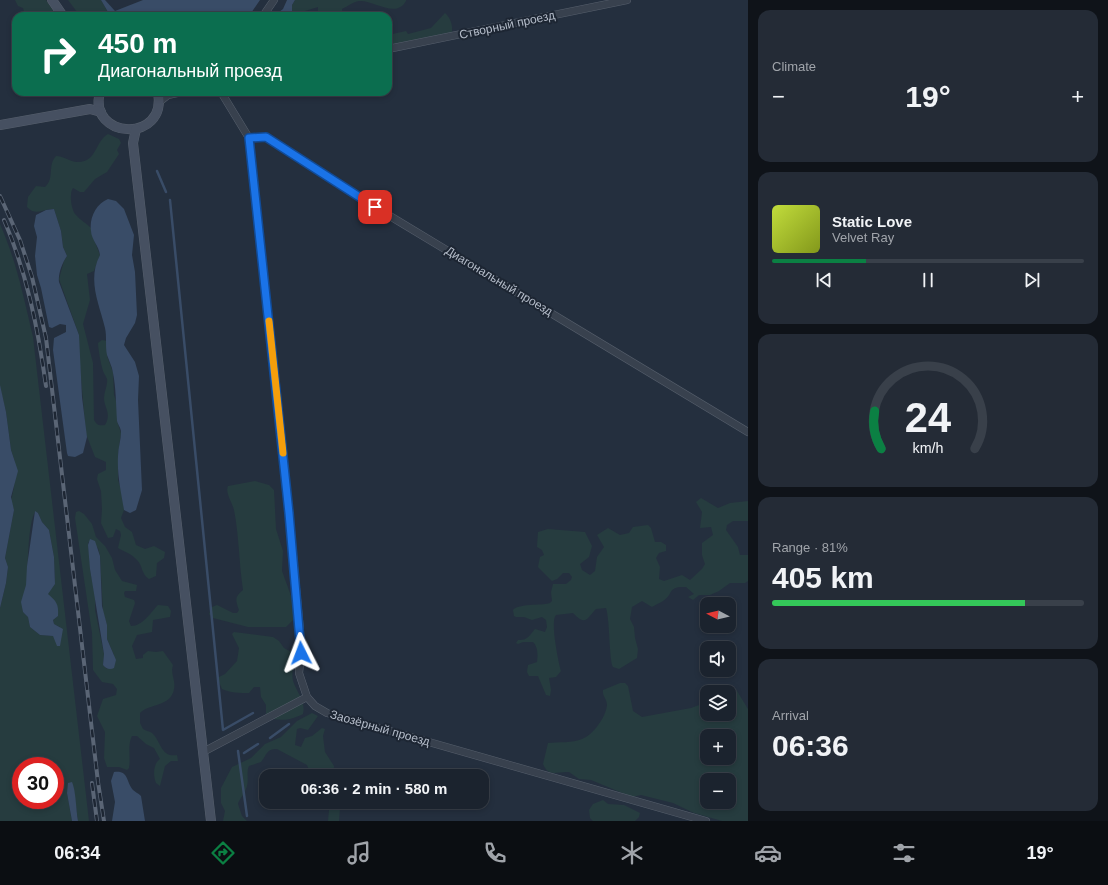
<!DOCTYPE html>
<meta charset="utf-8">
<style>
:root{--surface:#1b232e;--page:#242b36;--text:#f1f3f6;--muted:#a0a4aa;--line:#39404a;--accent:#0b8043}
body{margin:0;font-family:Arial,sans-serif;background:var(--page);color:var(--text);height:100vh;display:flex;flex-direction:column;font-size:15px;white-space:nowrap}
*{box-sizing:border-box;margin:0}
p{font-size:13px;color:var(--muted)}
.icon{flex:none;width:22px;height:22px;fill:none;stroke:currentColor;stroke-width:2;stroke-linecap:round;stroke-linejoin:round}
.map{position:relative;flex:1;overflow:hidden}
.panel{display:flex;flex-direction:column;gap:10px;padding:10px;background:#0f1319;width:360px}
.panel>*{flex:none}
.guide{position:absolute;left:12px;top:12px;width:380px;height:84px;border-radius:12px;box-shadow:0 2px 6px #0003,0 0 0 1px var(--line);background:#0b6e4f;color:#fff;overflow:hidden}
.needle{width:26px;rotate:277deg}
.tools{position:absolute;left:700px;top:597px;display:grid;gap:8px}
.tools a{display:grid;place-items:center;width:36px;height:36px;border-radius:8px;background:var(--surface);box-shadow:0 2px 6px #0003,0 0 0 1px var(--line);font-size:20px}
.speed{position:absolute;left:12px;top:757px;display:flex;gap:8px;font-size:20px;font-weight:700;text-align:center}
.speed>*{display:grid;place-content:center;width:52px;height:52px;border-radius:50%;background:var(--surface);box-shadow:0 2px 6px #0003,0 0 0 1px var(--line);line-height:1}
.speed .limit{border:6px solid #d22;background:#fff;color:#111}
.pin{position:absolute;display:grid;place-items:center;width:34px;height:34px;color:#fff;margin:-17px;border-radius:8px;box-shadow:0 2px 6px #0006}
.me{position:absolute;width:44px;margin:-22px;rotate:357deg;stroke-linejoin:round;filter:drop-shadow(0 0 3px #0008)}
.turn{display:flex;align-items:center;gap:14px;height:84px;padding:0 20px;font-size:18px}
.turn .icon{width:52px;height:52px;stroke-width:2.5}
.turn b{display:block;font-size:28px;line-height:34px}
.big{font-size:30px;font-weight:800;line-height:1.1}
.panel .tile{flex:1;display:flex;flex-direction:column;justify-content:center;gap:6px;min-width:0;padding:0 14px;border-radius:12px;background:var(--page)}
.panel .dial{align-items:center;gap:0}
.dial svg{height:104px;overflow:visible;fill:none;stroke:var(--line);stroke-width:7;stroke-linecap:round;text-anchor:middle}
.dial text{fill:var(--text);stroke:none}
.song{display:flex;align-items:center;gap:12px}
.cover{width:48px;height:48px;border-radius:6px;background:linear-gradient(135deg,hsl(70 70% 55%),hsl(70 70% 35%))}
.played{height:4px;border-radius:2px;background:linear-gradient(90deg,var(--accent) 30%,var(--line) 30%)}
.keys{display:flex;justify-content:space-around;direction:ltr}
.heat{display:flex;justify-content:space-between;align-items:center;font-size:22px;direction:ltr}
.charge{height:6px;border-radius:3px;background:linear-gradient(90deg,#34c759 81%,var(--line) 0)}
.trip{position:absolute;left:259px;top:769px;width:230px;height:40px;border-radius:12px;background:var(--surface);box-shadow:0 2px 6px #0003,0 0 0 1px var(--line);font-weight:800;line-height:40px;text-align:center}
.menu{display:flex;height:64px;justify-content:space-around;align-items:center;background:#0b0e12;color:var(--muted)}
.menu .icon{width:28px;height:28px}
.menu .current{color:var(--accent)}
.menu b{font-size:18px;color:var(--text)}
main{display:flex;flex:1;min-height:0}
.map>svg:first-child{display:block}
</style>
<main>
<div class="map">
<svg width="748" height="821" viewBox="0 0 748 821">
<rect width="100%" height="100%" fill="#242f3e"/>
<g fill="#263c3f" fill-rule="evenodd">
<path d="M 15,0 L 46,0 L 57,16 L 25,16 L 23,8 L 18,6 Z"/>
<path d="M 68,0 L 101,0 L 108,12 L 122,16 L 80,16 Z"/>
<path d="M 295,0 L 406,0 L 406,1 C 396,19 374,0 359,1 C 353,2 348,6 342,9 L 343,16 L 313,16 L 318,12 L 318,7 L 305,11 L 296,16 L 292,14 L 292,5 Z"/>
<path d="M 445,13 C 450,17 453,25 452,32 L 388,45 L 388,35 L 406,31 L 408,34 L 431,28 Z"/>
<path d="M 108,134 L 119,139 L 121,143 L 117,150 L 119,154 L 107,172 L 95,179 L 84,192 L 80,192 L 73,188 C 69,193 71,210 76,215 C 80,220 86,223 91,228 L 91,232 L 100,255 L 94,271 L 87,274 L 90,300 L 83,324 L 93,363 L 94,420 C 97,425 99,426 105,425 C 112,413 104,408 104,398 C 104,392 108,385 107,379 C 106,376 104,374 103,371 C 101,365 98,348 98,343 L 102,340 L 107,341 L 107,356 L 113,372 L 114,395 L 118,407 L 117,421 L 121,433 L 118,455 L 118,480 L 122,493 L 124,510 L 121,518 L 125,527 L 132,532 L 136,545 L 145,549 L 154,546 L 165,552 L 164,558 L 157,563 L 156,576 L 149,579 C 141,574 143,566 137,560 C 132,554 125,552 118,548 L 121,535 L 120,531 L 116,529 L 113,537 L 108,538 L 101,523 L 102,509 L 101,491 L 97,479 L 98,474 L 106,470 L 106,462 L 95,457 L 86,434 L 79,356 L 79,335 L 59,279 L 64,261 L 67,256 L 63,247 L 61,231 L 54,209 C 43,208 36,217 27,207 L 28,197 L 36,186 L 45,187 C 55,178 47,166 56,156 C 64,156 70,162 77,162 C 97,163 95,141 108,134 Z"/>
<path d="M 0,224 C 16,260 24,298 33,337 L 89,821 L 78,821 L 73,785 L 67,793 L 72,821 L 0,821 L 0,608 L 6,583 L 8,567 L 5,558 L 14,510 L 11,501 L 14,487 L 15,462 L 11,450 L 6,412 L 0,388 ZM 35,512 L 38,513 L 42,522 L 49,530 L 54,557 L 55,584 L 47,594 C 57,602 57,604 58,616 L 53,620 L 54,624 L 60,627 L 55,639 L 53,636 L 40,635 L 30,627 L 28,617 L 23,612 C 22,601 26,590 27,579 C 28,564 28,523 35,512 ZM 21,766 L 55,766 L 55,800 L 21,800 Z"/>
<path d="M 255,481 L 269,485 L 274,490 L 276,529 L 283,551 L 282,571 L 294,604 L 293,620 L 286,627 L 248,627 L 213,618 L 209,614 L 212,607 L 217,605 L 233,613 L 237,613 L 239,610 C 235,599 235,597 243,590 C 239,563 239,535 234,510 C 232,502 225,493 228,486 Z"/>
<path d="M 701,498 L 718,508 L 730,503 L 748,501 L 748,521 L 733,521 L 727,525 L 726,530 L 738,547 L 740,555 L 748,555 L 748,581 L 745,583 L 730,583 L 719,591 L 710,595 L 699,595 L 693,600 L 688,597 L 694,594 L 686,587 C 667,586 674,594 663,601 C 660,603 655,605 652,607 L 642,601 L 632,607 L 630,619 L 634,627 L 635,638 L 638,649 L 637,658 L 619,669 L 613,667 C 609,661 610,620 606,608 L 596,609 C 587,618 586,627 573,613 L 556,615 C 550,620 558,661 561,671 L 556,677 L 549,678 L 551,690 L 550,696 L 546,695 L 538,676 L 529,676 L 527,672 L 528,665 L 537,662 C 538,655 538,647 533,642 L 523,642 L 518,644 L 516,643 L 518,640 C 527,641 530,635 535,629 L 545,632 L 547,627 L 546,620 L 542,617 L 532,620 L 524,617 L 516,617 L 514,616 L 513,610 C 519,603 540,606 550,603 L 552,601 L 551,592 L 553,584 L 566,584 L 571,580 L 572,577 L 569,573 L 563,573 L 557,579 L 552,581 L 538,567 L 540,557 L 544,555 L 542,550 L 537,547 L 538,532 L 548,529 L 585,532 L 592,546 L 589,557 L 580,564 L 582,570 L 590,575 L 595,571 L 597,557 L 604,547 L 597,535 L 608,528 L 620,535 L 629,533 L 633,527 L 648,525 L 651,528 L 655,542 L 661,542 L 666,545 L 666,551 L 659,553 L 656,558 L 660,567 L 659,579 L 664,581 L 682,575 L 690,580 L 702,569 L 705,564 L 702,555 L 702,543 L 713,535 L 711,527 L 700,528 L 702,512 L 696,502 Z"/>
<path d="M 79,511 L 84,514 L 92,524 L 96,537 L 105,546 L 112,558 L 115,570 L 122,581 L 137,585 L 136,591 L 125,591 L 124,593 L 125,597 L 134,600 L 135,603 L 129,621 L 131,626 C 143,626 150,613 158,605 L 168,606 L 171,611 L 170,617 L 153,620 L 152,632 L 137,635 L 132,646 L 136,659 L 143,658 L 143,655 L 148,651 L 156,652 L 163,651 L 173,665 C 170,674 176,680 174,689 C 171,707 150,703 140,713 L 140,723 L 143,729 C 146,731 149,731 152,733 C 161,741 161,758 177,755 L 178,761 L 171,761 L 165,766 L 160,786 L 156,783 C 153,775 153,764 160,759 L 154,748 L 146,744 L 137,736 L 132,736 C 127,746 131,757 129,768 L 127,770 L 119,767 L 107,767 L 104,758 L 105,732 L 97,716 L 103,699 L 116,695 L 117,689 L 113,684 L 102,682 L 93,670 L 92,633 L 75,518 L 76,512 ZM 88,542 L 98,548 L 100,556 L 103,612 L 107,625 L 107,639 L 114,655 L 107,669 L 103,665 L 104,654 L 95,610 L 95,592 L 91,575 Z"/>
<path d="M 234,632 L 273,637 L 279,641 L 284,648 L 293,653 C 295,662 291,672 293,681 C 297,693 306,701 303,714 C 292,720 276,723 266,715 L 266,705 L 261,697 L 260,687 L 254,687 L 249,693 C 240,693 230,693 222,689 L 218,680 L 219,677 L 225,674 L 237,661 L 239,648 L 232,634 Z"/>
<path d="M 620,683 L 625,683 L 628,686 L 633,711 L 642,717 L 691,708 L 707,702 L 707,714 L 729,714 L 729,692 L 717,692 L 724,688 L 737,691 L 748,709 L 748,821 L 722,821 L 694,813 L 673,803 L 641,795 L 632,797 L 591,780 L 579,779 L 569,772 C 557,771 549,778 543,764 L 548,743 C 558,742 573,743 582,739 C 593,735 606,717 607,705 C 607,699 602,696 603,690 ZM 707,736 L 729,736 L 729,758 L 707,758 ZM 707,780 L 729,780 L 729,802 L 707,802 Z"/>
<path d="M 312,713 L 318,716 L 308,730 L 300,728 L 297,729 L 295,745 L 301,747 L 305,738 L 312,736 L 322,728 L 325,729 L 323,736 L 325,752 L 334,766 L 333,776 L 311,776 L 307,765 L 277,749 C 266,749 267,755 261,762 L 249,766 C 246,772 249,779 247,786 C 245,794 239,799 238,804 L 242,816 L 247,821 L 223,821 L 225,811 L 221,803 L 221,788 L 232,767 L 251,758 L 265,744 L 281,737 L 297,721 Z"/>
<path d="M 603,800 L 608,804 L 624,805 L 640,813 L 639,817 L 635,821 L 593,821 L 590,818 L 589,810 L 593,804 Z"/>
<path d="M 326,802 L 339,802 L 340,809 L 339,821 L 328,821 L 329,810 Z"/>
</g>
<g fill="#394c67">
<path d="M 101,0 L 105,0 L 115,11 L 143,0 L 260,0 L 249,16 L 122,16 L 108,12 Z"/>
<path d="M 287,0 L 295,0 L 292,5 L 292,14 L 296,16 L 274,16 L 283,9 Z"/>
<path d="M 108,199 L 116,201 L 124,209 L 134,235 L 132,255 L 135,272 L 137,315 L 135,323 L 126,338 L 124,345 L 135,362 L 139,376 L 138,400 L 142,490 L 136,510 L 130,513 L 124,510 C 121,492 117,475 118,456 C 118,448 121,440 121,432 C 121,428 118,425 117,421 C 116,405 116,388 113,373 C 112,366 109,361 107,355 C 105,346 107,337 105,328 C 99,303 87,280 100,255 C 99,246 91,239 91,231 C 89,218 96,204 108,199 Z"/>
<path d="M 54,209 L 61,231 L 63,247 L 67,256 C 62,263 58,274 59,282 L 79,335 L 82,397 L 87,437 L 83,453 L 75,457 L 68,456 L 67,453 L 53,350 L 54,338 L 66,332 L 66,325 L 60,324 L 52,328 L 49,327 L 41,288 L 37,275 L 35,256 L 37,237 L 34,226 L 36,215 L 46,210 Z"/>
<path d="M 0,385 L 6,412 L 11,450 L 18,471 L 11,497 L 14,510 L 5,558 L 8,567 L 6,583 L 0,608 Z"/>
<path d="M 35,511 L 38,513 L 42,522 L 49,530 L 54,557 L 55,584 L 48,594 C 56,601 59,604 58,616 L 53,620 L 54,624 L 63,629 L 60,646 L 57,646 L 53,636 L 40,635 L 30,627 L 28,617 L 23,612 L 21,602 L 26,585 L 27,566 Z"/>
<path d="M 90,539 L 95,541 L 100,556 L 102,606 L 107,625 L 107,639 L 116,660 L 114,668 C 110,670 106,669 103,665 L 104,654 L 90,569 L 88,545 Z"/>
<path d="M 114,772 C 129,770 126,782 133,790 C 135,792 138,793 141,796 L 145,821 L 112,821 L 115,802 L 111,781 Z"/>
<path d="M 72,782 C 76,791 76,810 78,821 L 72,821 L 67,793 L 68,783 Z"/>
</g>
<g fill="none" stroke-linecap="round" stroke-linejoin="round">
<g stroke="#394c67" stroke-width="2.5">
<path d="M 157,171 L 166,192"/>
<path d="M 170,200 L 223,730 L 253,713"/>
<path d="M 270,738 L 289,724"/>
<path d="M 238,751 L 247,816"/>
<path d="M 244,753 L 258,744"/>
</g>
<defs>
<g id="minor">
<path d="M 263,16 L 274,0"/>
<path d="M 388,49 L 627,0"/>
<path d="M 221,92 L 249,138 L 289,513 L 300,630 L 301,653 L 299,673 L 307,697 L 315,706 L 327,713 L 706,821"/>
<path d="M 159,102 L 168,95 L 182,92"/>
<path d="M 249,138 L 266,137 L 375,207 L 748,432"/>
<path d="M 203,752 L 307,697"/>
</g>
<g id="secondary">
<path d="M 52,0 L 63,16"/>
<path d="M 100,92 C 87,139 168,144 158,92"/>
<path d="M 0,125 L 90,109 L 101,112"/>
<path d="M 136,129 L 133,143 L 211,821"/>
</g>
</defs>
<use href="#minor" stroke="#565f6c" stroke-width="8"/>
<use href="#secondary" stroke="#565f6c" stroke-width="10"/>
<use href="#minor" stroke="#38414e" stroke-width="7"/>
<use href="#secondary" stroke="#465061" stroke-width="9"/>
<defs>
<g id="rail">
<path d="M 0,196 L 20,240 L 32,277 L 46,338 L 98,782 L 104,821"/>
<path d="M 4,220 C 27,273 38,329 46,386"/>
<path d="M 92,783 L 97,821"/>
</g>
</defs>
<use href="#rail" stroke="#5a6575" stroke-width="4"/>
<use href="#rail" stroke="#1d2633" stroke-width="2.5" stroke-dasharray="8" stroke-linecap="butt"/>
</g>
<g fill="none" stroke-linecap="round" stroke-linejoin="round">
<defs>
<path id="route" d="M 301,653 L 289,513 L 249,138 L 266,137 L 375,207"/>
</defs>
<use href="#route" stroke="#114b97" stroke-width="10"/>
<use href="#route" stroke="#1a73e8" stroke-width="7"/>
<path stroke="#f59e0b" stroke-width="7" d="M 269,321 L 283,453"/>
</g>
<g text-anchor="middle" stroke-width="4" stroke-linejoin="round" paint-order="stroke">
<g font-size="12" fill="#b4bcc9" stroke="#1d2633">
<text transform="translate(507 25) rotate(-12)" y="4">Створный проезд</text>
<text transform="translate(499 281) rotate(31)" y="4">Диагональный проезд</text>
<text transform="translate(380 728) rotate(16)" y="4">Заозёрный проезд</text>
</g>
</g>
</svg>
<div class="tools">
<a><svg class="needle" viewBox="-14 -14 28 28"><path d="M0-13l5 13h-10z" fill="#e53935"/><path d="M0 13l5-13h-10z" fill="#a0a4aa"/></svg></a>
<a><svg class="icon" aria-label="sound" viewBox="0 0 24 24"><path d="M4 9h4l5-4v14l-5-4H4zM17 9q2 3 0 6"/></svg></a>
<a><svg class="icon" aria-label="layers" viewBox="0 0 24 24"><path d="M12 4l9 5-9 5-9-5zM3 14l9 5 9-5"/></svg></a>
<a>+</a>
<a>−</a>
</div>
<div class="speed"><div class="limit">30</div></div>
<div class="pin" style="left:375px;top:207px;background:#d93025"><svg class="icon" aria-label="arrive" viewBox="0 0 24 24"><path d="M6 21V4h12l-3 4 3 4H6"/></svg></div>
<svg class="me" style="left:301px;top:653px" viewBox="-20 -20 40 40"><path d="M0-17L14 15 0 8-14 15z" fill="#1a73e8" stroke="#fff" stroke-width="4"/></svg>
<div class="trip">06:36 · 2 min · 580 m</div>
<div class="guide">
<div class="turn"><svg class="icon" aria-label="right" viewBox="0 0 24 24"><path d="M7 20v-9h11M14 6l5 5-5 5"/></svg><div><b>450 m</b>Диагональный проезд</div></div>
</div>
</div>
<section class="panel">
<div class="tile"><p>Climate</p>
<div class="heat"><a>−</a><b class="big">19°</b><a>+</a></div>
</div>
<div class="tile">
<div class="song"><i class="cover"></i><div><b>Static Love</b><p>Velvet Ray</p></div></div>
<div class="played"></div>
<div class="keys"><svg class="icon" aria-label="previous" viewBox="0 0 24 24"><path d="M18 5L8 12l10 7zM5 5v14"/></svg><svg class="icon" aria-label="pause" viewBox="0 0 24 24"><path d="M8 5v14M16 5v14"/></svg><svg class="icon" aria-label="next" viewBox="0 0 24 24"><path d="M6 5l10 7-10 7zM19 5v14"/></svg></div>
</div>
<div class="tile dial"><svg viewBox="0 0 100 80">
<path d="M14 69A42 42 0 1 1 86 69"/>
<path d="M14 69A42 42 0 0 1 9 40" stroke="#0b8043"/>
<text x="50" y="56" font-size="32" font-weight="700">24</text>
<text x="50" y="72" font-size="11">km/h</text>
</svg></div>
<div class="tile"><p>Range · 81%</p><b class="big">405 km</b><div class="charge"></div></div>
<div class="tile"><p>Arrival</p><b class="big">06:36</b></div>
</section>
</main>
<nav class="menu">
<b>06:34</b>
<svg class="icon current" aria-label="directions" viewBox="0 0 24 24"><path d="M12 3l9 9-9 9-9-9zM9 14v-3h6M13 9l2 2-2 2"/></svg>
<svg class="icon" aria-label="music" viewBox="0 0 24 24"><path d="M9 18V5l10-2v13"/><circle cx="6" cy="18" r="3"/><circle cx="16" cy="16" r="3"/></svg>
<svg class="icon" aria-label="phone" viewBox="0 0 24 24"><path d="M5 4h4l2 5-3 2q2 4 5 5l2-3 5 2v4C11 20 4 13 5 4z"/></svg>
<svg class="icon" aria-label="climate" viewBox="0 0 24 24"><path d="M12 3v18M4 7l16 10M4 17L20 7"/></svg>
<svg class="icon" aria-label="car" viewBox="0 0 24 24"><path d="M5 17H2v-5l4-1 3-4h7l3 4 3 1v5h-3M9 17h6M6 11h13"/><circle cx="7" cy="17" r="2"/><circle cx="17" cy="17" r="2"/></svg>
<svg class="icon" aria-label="filters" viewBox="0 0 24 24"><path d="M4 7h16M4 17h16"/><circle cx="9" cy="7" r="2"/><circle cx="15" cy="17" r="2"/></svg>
<b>19°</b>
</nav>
